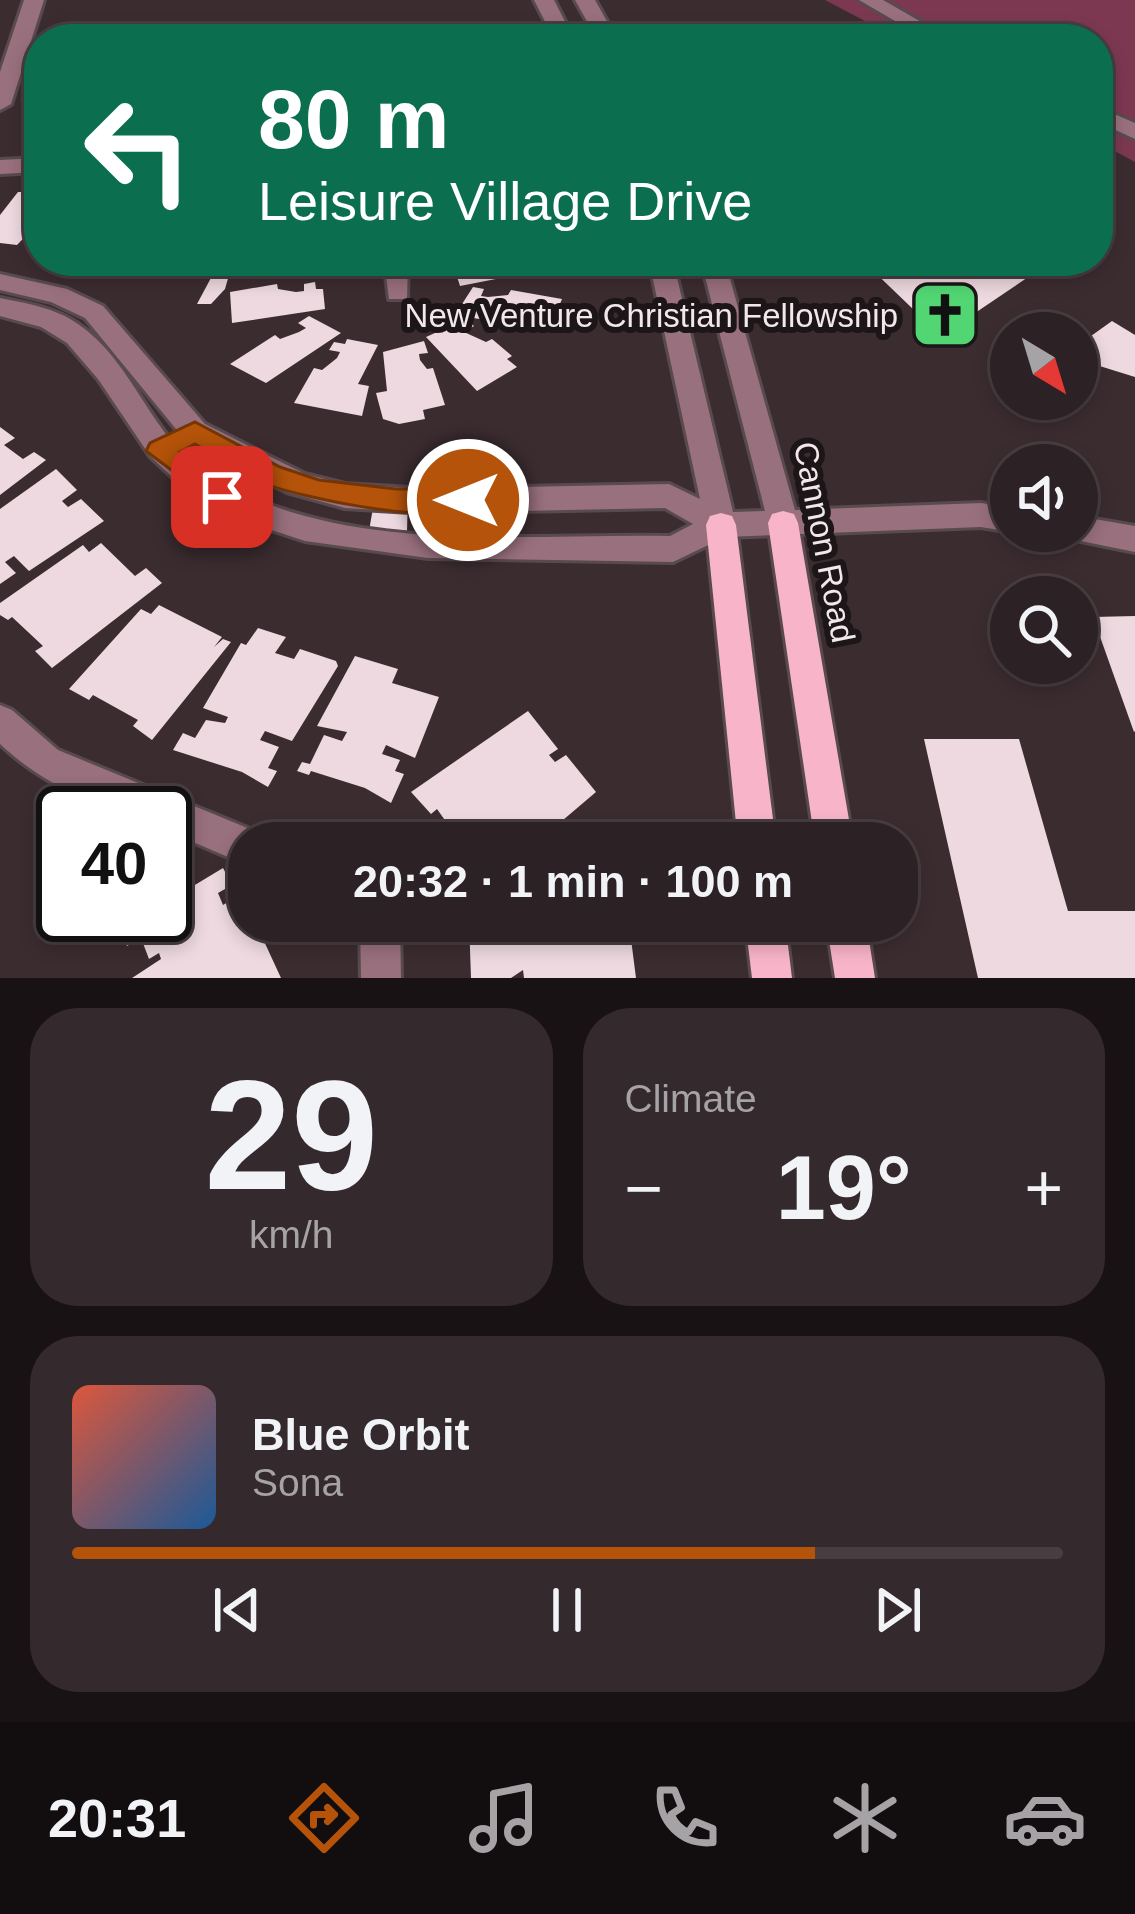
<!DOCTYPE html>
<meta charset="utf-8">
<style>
:root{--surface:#2c2124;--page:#34292c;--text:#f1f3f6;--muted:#a6a3a6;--line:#483e41;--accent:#b45309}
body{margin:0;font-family:Helvetica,sans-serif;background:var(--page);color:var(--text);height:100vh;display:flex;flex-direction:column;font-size:45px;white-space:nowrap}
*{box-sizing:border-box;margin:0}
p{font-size:39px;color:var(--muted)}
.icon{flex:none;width:66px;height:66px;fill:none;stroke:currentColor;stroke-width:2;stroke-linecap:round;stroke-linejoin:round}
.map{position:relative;height:978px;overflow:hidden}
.drawer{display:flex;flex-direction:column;gap:30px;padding:30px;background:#181214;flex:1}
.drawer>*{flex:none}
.hud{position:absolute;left:24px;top:24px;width:1089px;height:252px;border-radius:48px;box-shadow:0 6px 18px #0003,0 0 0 3px var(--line);background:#0b6e4f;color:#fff;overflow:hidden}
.needle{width:78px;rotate:142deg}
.buttons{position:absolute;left:990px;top:312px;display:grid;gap:24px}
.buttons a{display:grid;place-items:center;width:108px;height:108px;border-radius:50%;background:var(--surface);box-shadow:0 6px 18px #0003,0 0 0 3px var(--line);font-size:60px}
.speed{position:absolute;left:36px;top:786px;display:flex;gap:24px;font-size:60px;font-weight:700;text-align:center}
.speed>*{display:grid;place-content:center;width:156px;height:156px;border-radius:50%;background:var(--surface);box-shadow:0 6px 18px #0003,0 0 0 3px var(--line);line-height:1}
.speed .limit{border:6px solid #111;border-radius:18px;background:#fff;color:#111}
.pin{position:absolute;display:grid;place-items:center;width:102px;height:102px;color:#fff;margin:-51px;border-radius:24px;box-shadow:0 6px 18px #0006}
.me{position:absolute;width:132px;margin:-66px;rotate:270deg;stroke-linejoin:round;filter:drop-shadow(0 0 9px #0008)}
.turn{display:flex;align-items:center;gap:42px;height:252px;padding:0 36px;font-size:54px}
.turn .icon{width:156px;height:156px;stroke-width:2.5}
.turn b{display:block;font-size:84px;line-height:102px}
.big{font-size:90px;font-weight:800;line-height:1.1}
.drawer .widget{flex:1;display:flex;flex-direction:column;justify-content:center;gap:18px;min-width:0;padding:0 42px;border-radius:48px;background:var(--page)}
.drawer .dial{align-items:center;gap:0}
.dial b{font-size:156px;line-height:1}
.song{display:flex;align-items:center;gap:36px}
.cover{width:144px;height:144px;border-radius:18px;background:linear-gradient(135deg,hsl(10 70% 55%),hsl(210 70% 35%))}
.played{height:12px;border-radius:6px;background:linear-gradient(90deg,var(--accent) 75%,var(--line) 75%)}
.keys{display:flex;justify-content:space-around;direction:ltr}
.heat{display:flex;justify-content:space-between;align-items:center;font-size:66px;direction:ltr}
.drawer .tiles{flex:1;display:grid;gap:30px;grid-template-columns:1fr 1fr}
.widget:last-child{grid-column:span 2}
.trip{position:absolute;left:228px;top:822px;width:690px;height:120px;border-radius:48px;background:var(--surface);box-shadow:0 6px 18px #0003,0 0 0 3px var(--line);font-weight:800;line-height:120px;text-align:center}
.tab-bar{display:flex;height:192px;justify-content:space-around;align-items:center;background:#120d0e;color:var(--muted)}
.tab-bar .icon{width:84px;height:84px}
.tab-bar .current{color:var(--accent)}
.tab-bar b{font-size:54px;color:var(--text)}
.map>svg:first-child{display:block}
</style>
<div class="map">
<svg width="1135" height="978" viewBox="0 0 1135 978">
<rect width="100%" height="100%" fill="#3b2c30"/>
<path fill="#7c3851" d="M 825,0 L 1135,0 L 1135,162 L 1098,142 L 1098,39 L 899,39 Z"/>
<g fill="#edd9df">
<path d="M 18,192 L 39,192 L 39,222 L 17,245 L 0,243 L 0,215 Z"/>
<path d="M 191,261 L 231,261 L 226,269 L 187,271 Z"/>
<path d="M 252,261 L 339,261 L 335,278 L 272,278 L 248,274 Z"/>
<path d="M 452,261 L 545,261 L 548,269 L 460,286 Z"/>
<path d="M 863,261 L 1052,261 L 941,336 Z"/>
<path d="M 229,275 L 225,289 L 211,304 L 197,304 L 212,276 Z"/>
<path d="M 315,282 L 316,289 L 323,289 L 325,309 L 232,323 L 230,292 L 277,284 L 278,289 L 296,292 L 304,291 L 304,284 Z"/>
<path d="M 473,287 L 484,289 L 481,296 L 488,297 L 508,295 L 511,290 L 562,299 L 550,328 L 541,329 L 455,315 Z"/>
<path d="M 309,316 L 341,333 L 266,383 L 230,364 L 275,335 L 280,339 L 299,332 L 306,328 L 298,323 Z"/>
<path d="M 466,319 L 474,326 L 464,332 L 486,342 L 492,339 L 512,356 L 507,359 L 517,367 L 477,391 L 426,337 Z"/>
<path d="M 1112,321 L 1135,335 L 1135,377 L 1077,359 L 1077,346 Z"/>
<path d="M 347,339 L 378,345 L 358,384 L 369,386 L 362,416 L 294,403 L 314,368 L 322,370 L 337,358 L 340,352 L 329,350 L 334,342 L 345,344 Z"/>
<path d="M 424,341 L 428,353 L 419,354 L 420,360 L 427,369 L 433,368 L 445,405 L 423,410 L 425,419 L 399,424 L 383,419 L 376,393 L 387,391 L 383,352 Z"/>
<path d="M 0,427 L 15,438 L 4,445 L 23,459 L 34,452 L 46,460 L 0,495 Z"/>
<path d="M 56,469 L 77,490 L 62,501 L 68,507 L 81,499 L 104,521 L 29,571 L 14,556 L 5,562 L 16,573 L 0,584 L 0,509 Z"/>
<path d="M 408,494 L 407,531 L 368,537 L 375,496 Z"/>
<path d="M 101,543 L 135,576 L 146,568 L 162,583 L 52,668 L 35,651 L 43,646 L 12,617 L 8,620 L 0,615 L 0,603 L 83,545 L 89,552 Z"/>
<path d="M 159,605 L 222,637 L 214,647 L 223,639 L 231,642 L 152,740 L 133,726 L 138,720 L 93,695 L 89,700 L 69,689 L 141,609 L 151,614 Z"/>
<path d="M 1135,616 L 1135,731 L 1134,732 L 1093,617 Z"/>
<path d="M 258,628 L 286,637 L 275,653 L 294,659 L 300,649 L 336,661 L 338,666 L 292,741 L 265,731 L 260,740 L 279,747 L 268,768 L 277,771 L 268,787 L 242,772 L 173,750 L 183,733 L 195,738 L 206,720 L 225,723 L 228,717 L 203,708 L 241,643 L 246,645 Z"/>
<path d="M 355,656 L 398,669 L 392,683 L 439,697 L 415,758 L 386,745 L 382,754 L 400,760 L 395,771 L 404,774 L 391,803 L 365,788 L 311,771 L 309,775 L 297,771 L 302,762 L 310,764 L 324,735 L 342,741 L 347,732 L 317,726 Z"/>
<path d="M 528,711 L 558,749 L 549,755 L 555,762 L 566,755 L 596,792 L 536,843 L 461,843 L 437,809 L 431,814 L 411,792 Z"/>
<path d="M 924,739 L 1019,739 L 1068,911 L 1135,911 L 1135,978 L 978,978 Z"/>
<path d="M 223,868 L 232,885 L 218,893 L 223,905 L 249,889 L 249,921 L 264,921 L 257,926 L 281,978 L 132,978 L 161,959 L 159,953 L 149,959 L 141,938 L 127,946 L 119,927 L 137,916 L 165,915 L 165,903 Z"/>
<path d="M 469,921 L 626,921 L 627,929 L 611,931 L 612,941 L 631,939 L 636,978 L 524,978 L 523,970 L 511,978 L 471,978 Z"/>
</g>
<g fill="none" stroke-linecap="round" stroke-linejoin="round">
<defs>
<g id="minor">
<path d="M 24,0 L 44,0 L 11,104 L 0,110 L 0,72 Z"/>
<path d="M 534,0 L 554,0 L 574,39 L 554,39 Z"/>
<path d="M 575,0 L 595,0 L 617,39 L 597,39 Z"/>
<path d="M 859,0 L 883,0 L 951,39 L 926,39 Z"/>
<path d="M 1098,107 L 1135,123 L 1135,139 L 1098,122 Z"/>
<path d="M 39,158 L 39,172 L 0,174 L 0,160 Z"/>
<path d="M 384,261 L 408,261 L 407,299 L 389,299 Z"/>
<path d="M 649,261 L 673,261 L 733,512 L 765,511 L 701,261 L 725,261 L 795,510 L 981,503 L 1011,508 L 1011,531 L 1015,531 L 1011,532 L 981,527 L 725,537 L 673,562 L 428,558 L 305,541 L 238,519 L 187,491 L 150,456 L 98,379 L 67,343 L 41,327 L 0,316 L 0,298 C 26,303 56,308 78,324 C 135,363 151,439 210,476 C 343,557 521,533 670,536 L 693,524 L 665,508 L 427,513 L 345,508 L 287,492 L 185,440 L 85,318 L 51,302 L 0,290 L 0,274 L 67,289 L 103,306 L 205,424 L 305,474 L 345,484 L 427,489 L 669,484 L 700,499 Z"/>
<path d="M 1077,516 L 1135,526 L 1135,552 L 1066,538 L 1063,531 L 1077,531 Z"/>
<path d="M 0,705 L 12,710 L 58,750 L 262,834 L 266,843 L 249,843 L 249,866 L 165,830 L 165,813 C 103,813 45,786 0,744 Z"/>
<path d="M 360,921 L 400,921 L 401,978 L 361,978 Z"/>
</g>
<g id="major">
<path d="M 783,511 L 794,514 L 798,523 L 853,843 L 815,843 L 768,523 L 772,514 Z"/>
<path d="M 721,513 L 732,516 L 736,525 L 776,843 L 738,843 L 706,525 L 710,516 Z"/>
<path d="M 745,921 L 785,921 L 792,978 L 752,978 Z"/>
<path d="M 826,921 L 866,921 L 875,978 L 835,978 Z"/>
</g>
</defs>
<use href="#minor" stroke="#584a4e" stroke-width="6"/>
<use href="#major" stroke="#584a4e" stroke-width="6"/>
<use href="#minor" fill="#99707d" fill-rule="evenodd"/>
<use href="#major" fill="#f8b4c9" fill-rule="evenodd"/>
</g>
<path fill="#b45309" stroke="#753606" stroke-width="3" d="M 195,422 L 280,467 L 319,480 L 396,489 L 468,489 L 481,500 C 462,533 295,497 261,482 C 238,471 217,457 195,444 L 180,452 L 232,490 L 236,497 L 232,505 L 222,508 L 146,451 L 150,443 Z"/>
<defs>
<symbol id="church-square" viewBox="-11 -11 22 22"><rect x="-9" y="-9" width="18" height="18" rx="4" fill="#52d673" stroke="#1d1618"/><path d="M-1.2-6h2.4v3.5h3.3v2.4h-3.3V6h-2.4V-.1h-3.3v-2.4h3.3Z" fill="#111"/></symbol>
</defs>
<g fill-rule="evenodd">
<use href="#church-square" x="907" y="277" width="76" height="76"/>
</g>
<g text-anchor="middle" stroke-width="12" stroke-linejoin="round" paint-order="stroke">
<g font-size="33" fill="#f2e8eb" stroke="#1d1618" text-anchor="end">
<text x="898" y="327">New Venture Christian Fellowship</text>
</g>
<g font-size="33" fill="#f2e8eb" stroke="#1d1618">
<text transform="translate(825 542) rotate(79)" y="12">Cannon Road</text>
</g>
</g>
</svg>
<div class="buttons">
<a><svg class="needle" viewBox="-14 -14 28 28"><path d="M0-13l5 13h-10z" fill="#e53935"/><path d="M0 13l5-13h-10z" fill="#a6a3a6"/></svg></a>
<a><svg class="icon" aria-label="sound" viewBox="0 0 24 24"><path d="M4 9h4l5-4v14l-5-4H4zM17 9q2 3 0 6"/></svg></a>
<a><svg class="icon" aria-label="search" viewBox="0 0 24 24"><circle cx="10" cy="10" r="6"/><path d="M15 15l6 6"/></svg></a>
</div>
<div class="speed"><div class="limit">40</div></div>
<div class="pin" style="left:222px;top:497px;background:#d93025"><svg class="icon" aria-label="arrive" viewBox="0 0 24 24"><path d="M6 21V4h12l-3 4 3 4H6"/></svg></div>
<svg class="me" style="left:468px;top:500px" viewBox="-20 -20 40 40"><circle r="17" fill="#b45309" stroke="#fff" stroke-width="3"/><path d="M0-11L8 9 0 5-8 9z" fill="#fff"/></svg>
<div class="trip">20:32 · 1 min · 100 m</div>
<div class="hud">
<div class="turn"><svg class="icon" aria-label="left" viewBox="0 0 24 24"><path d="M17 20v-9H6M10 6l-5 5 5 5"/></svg><div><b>80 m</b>Leisure Village Drive</div></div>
</div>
</div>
<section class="drawer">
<div class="tiles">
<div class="widget dial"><b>29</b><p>km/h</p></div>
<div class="widget"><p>Climate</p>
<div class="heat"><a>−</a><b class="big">19°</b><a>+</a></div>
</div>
<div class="widget">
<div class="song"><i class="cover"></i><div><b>Blue Orbit</b><p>Sona</p></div></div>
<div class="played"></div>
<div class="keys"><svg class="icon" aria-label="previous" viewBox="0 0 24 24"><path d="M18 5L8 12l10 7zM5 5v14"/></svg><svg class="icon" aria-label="pause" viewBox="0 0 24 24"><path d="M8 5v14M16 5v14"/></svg><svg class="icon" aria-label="next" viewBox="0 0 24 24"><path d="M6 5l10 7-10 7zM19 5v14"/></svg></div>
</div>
</div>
</section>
<nav class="tab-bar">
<b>20:31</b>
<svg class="icon current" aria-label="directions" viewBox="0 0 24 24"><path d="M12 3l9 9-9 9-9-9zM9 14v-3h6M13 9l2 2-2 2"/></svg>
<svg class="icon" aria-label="music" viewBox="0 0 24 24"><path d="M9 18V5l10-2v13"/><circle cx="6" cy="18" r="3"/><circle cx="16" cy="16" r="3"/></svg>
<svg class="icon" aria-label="phone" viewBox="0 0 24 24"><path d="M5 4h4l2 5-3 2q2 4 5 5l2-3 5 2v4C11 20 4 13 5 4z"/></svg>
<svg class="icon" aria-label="climate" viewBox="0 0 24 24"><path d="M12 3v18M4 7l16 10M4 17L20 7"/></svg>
<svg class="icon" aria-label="car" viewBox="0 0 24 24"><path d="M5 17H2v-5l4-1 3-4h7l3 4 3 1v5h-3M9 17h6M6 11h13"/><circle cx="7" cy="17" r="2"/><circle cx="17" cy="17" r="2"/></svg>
</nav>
